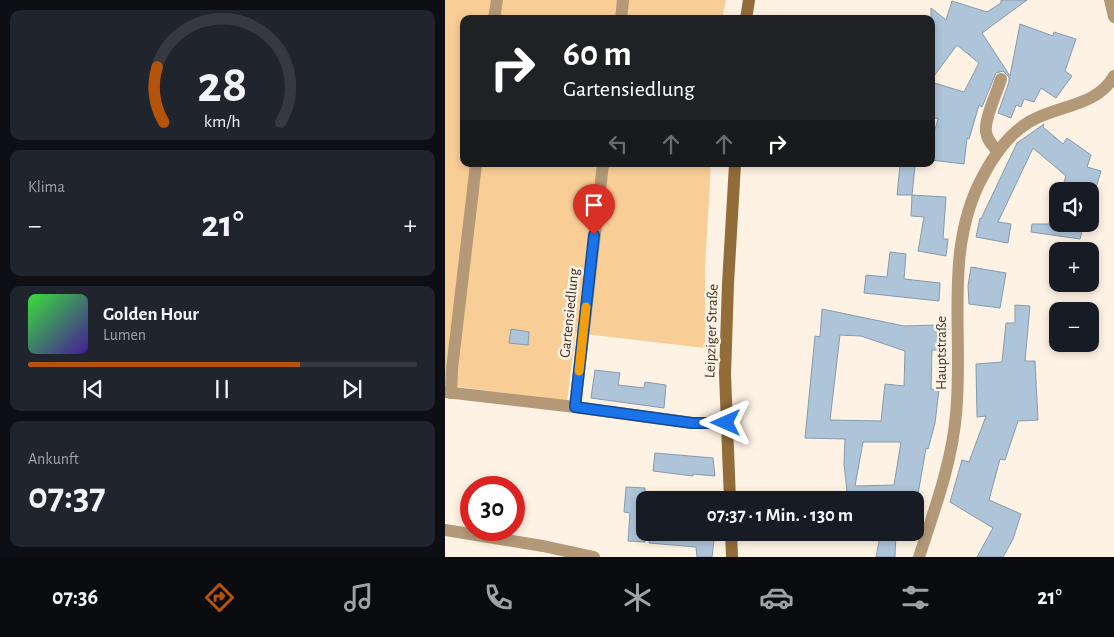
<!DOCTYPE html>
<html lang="de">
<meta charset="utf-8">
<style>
:root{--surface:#171b24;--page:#20242c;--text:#f1f3f6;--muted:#9ea1a6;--line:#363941;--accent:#b45309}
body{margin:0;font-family:"Alegreya Sans",sans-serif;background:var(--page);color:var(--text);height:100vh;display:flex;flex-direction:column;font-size:19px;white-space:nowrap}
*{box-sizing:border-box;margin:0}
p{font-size:16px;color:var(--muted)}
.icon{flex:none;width:28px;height:28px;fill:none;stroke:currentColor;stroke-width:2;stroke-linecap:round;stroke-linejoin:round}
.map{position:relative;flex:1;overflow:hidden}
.details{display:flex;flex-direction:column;gap:10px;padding:10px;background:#0d0f14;width:445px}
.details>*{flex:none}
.guide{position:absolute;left:15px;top:15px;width:475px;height:152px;border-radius:10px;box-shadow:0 2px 8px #0003;background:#202124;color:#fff;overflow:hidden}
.buttons{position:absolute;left:604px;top:182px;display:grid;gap:10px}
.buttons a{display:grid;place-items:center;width:50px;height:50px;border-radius:10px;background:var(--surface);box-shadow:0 2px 8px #0003;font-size:25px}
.speed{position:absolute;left:15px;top:476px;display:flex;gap:10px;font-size:25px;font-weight:700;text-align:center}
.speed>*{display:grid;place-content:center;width:65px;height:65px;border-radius:50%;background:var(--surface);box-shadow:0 2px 8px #0003;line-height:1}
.speed .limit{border:8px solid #d22;background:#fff;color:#111}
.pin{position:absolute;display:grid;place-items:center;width:42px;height:42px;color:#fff;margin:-51px -21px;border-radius:50% 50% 50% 0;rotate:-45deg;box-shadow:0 0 5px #0007}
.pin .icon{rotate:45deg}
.me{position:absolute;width:55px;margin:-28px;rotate:270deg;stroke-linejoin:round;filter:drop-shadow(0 0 4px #0008)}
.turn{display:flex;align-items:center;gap:18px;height:105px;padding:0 20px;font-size:22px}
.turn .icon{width:65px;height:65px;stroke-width:2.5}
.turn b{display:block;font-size:35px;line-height:42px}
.lanes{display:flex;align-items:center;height:48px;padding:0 20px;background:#0003;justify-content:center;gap:25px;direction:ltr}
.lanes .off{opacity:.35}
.big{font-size:38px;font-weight:700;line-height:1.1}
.details .card{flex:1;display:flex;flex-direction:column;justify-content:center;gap:8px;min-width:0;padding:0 18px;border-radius:10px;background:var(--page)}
.details .dial{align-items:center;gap:0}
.dial svg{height:130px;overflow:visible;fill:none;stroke:var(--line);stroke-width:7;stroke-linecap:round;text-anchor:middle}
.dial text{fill:var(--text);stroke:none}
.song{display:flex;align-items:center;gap:15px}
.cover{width:60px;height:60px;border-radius:8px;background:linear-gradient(135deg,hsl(120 70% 55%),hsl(260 70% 35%))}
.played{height:5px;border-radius:2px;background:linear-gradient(90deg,var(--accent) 70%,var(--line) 70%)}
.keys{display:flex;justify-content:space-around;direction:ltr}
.heat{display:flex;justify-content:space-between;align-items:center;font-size:28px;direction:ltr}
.trip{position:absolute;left:191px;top:491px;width:288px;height:50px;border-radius:10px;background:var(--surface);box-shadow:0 2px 8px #0003;font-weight:700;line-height:50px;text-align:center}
.menu{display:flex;height:80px;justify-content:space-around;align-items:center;background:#090b0e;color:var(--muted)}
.menu .icon{width:35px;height:35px}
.menu .selected{color:var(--accent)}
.menu b{font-size:22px;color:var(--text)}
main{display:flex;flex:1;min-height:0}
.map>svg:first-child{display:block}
</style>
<main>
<section class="details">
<div class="card dial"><svg viewBox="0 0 100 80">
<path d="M14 69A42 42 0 1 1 86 69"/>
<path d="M14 69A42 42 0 0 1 10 35" stroke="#b45309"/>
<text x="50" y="56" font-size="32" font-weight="700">28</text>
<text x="50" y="72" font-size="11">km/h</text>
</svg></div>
<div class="card"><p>Klima</p>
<div class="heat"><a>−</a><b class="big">21°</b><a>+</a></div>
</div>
<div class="card">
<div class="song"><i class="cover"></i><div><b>Golden Hour</b><p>Lumen</p></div></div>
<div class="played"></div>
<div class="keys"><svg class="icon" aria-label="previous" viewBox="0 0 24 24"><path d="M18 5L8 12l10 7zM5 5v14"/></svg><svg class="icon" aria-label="pause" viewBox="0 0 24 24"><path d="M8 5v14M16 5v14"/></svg><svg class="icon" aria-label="next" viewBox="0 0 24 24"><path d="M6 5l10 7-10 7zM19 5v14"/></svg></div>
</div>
<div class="card"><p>Ankunft</p><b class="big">07:37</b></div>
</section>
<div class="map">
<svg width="669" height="557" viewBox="0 0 669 557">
<rect width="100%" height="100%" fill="#fef2e4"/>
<path fill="#f9ce96" d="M 0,0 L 281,0 L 277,19 L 19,19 L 19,164 L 266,164 L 260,267 L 260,348 L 131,333 L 122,401 L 0,385 Z"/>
<g fill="#aec4d9" stroke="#869aae" fill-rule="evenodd">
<path d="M 556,0 L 582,0 L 537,33 L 565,76 L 575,24 L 608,36 L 609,32 L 631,39 L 620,71 L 627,76 L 611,98 L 596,88 L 589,102 L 579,99 L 576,107 L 571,105 L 566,118 L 553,113 L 564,82 L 564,77 L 558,71 L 551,73 L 537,107 L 534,105 L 524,139 L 522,138 L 519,164 L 486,160 L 486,143 L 493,119 L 486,117 L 486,82 L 519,92 L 534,63 L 512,45 L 486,80 L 486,8 L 501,20 L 507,1 L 542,12 L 556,3 Z"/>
<path d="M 599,124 L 598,127 L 618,144 L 622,138 L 646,155 L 642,167 L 656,171 L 650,191 L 616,191 L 621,176 L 588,148 L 553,222 L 566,224 L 563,243 L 531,237 L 535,218 L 536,219 L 572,143 Z"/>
<path d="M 455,165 L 470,166 L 467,195 L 452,195 Z"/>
<path d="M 467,195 L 501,197 L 498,239 L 503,239 L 501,256 L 473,251 L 479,217 L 466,216 Z"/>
<path d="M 587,224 L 639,224 L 635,239 L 586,232 Z"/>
<path d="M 445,252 L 461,254 L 459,279 L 495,283 L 494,301 L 419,293 L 421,275 L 442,277 Z"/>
<path d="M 526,267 L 561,273 L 555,308 L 524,304 L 523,286 Z"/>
<path d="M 570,305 L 585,306 L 580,361 L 590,361 L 593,420 L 573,421 L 560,460 L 555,459 L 544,500 L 576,514 L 568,539 L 558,557 L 532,557 L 548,528 L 505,502 L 517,460 L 524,462 L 541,416 L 532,417 L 531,364 L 557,362 L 561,323 L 570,323 Z"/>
<path d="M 377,309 L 459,326 L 491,325 L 492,350 L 487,350 L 486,389 L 494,390 L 490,423 L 483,449 L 481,448 L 472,500 L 454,500 L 427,495 L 428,500 L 403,500 L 399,464 L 400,439 L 360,438 L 370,336 L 375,337 ZM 395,335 L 416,336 L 460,351 L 459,386 L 440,384 L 436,421 L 385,420 ZM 418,442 L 456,442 L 449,485 L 410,486 Z"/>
<path d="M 66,329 L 84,332 L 83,345 L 64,343 Z"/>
<path d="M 150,370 L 175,373 L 173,385 L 199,388 L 200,382 L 221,385 L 219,408 L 146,398 Z"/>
<path d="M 210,453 L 268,458 L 270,476 L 248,474 L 248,476 L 208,471 Z"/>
<path d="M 181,487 L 200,488 L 200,542 L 183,541 L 185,513 L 179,512 Z"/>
<path d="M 205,532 L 270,532 L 267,557 L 252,557 L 251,547 L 204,543 Z"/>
<path d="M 436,532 L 451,532 L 450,557 L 431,557 Z"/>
</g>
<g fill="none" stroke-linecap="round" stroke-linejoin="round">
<g stroke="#b39978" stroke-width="12">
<path d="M 665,0 L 669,17"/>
<path d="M 49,19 L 52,0"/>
<path d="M 176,19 L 178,0"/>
<path d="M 553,152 C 548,146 542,140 541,132 C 539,119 552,93 556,79"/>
<path d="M 0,392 L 130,407 L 247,423 L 281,423"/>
<path d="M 6,393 L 7,369 L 31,164"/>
<path d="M 130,407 L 158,164"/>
<path d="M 0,530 L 98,546 L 149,557"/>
<path d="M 474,557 C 489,511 507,463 511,414 C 519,335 498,249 538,176 C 549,155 564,134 584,122 C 612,105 652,107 669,76"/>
</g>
<g stroke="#926c39" stroke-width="12">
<path d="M 301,19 L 304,0"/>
<path d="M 285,500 L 280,374 L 283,284 L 290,164"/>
<path d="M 286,532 L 287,557"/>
</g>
</g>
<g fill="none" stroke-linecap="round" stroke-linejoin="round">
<defs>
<path id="route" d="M 149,235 L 130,407 L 247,423 L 281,423"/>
</defs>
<use href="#route" stroke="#114b97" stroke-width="12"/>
<use href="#route" stroke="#1a73e8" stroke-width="9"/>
<path stroke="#f59e0b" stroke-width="9" d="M 134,371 L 141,307"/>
</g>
<g text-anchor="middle" stroke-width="5" stroke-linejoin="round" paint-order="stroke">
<g font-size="15" fill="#373027" stroke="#fef2e4">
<text transform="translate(124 313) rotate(-84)" y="5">Gartensiedlung</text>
<text transform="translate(266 331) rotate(-88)" y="5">Leipziger Straße</text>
<text transform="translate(496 353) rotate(-90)" y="5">Hauptstraße</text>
</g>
</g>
</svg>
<div class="buttons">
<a><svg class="icon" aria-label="sound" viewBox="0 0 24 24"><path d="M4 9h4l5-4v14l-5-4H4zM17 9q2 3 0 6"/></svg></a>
<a>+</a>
<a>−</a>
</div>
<div class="speed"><div class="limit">30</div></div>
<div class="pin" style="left:149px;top:235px;background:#d93025"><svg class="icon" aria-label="arrive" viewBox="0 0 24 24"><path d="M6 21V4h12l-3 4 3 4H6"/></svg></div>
<svg class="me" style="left:281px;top:423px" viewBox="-20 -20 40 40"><path d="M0-17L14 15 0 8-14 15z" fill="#1a73e8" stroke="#fff" stroke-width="4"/></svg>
<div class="trip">07:37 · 1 Min. · 130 m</div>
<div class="guide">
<div class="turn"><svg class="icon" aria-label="right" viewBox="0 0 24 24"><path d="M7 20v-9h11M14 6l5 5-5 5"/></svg><div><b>60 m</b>Gartensiedlung</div></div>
<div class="lanes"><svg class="icon off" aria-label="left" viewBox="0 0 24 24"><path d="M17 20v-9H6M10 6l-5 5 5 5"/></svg><svg class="icon off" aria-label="ahead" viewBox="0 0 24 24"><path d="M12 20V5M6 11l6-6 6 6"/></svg><svg class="icon off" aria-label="ahead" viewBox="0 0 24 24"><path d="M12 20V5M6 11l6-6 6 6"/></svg><svg class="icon" aria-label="right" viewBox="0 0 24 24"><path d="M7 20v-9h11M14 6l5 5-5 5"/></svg></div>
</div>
</div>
</main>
<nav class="menu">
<b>07:36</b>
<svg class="icon selected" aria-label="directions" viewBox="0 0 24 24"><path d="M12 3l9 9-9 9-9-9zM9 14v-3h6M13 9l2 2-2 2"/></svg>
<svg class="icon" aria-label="music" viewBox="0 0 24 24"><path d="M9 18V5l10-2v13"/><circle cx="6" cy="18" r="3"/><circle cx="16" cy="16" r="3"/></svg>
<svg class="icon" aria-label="phone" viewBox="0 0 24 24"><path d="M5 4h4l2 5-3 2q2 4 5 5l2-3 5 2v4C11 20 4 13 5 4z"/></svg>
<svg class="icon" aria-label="climate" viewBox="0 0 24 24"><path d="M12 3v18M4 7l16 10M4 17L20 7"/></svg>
<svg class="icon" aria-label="car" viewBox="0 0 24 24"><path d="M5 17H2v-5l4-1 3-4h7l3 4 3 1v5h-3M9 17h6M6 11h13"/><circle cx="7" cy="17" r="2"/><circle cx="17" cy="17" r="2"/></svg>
<svg class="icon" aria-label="filters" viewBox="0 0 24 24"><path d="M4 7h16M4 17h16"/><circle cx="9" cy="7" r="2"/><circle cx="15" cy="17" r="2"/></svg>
<b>21°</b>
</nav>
